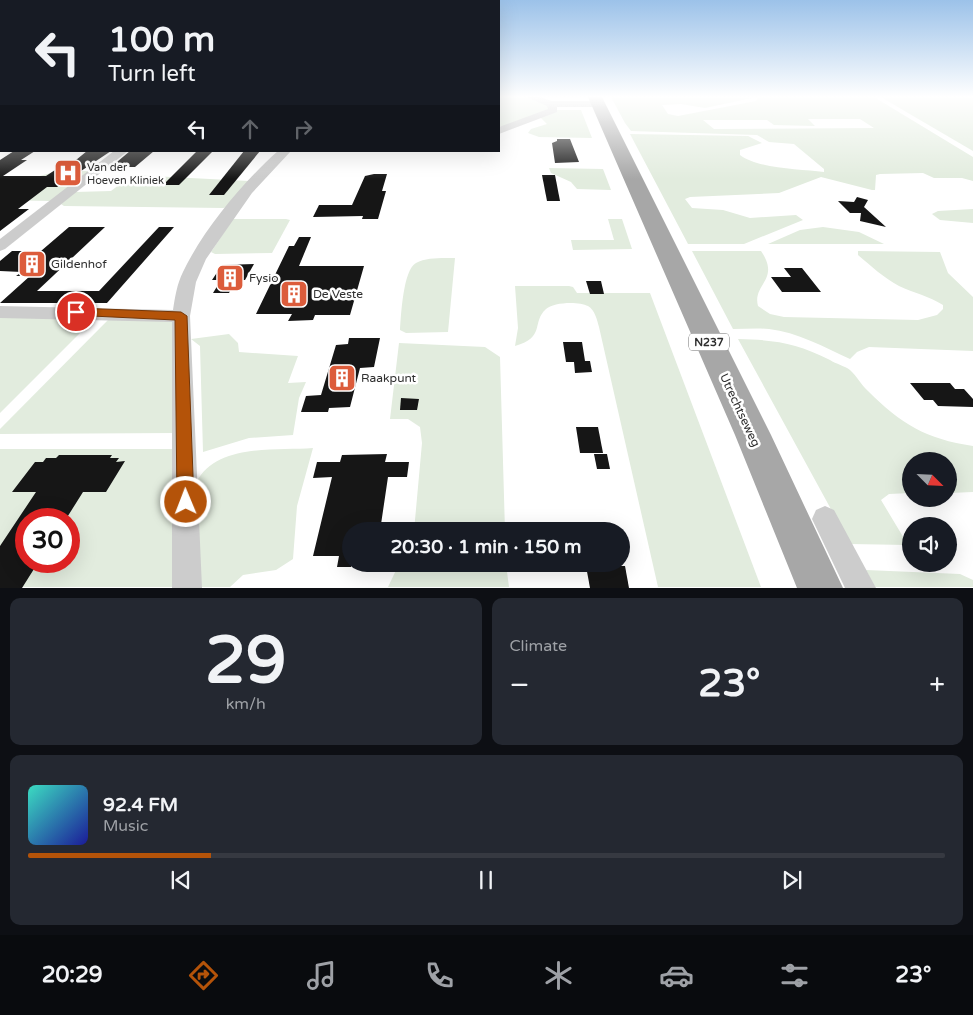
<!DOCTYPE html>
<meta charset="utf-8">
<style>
:root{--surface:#171b24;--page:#242831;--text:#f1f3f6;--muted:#9ea1a6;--line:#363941;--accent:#b45309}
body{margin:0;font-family:"Varela Round",sans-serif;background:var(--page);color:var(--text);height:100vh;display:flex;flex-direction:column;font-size:19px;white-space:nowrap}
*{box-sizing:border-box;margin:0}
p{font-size:16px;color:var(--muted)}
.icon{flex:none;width:28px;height:28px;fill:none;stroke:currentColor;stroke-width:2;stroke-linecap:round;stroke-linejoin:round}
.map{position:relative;height:588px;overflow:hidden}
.panel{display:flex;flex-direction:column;gap:10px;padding:10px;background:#0d0f14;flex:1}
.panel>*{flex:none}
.hud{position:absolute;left:0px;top:0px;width:500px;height:152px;box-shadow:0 5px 20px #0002;background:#171b24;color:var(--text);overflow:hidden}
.needle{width:32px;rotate:114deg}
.buttons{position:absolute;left:902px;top:452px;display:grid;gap:10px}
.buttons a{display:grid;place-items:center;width:55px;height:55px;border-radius:50%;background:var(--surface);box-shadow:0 5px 20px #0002;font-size:25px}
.speed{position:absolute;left:15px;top:508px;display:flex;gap:10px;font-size:25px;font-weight:700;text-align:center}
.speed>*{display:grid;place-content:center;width:65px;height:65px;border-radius:50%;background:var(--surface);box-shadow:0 5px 20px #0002;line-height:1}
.speed .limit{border:8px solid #d22;background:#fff;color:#111}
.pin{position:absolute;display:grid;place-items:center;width:42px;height:42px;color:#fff;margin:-21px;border:2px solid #fff;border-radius:50%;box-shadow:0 1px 5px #0007}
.me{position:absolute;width:55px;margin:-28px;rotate:359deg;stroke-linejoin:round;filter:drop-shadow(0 0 4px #0008)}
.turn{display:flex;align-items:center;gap:18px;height:105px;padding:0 25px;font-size:22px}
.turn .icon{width:65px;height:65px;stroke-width:2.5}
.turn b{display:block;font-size:35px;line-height:42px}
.lanes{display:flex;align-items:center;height:48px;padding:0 25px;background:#0003;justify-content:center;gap:25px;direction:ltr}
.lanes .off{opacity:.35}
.big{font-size:38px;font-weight:700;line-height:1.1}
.panel .widget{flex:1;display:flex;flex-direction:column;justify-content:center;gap:8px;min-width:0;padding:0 18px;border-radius:10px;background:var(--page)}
.panel .dial{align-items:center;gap:0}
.dial b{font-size:65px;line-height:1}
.song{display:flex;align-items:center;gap:15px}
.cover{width:60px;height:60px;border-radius:8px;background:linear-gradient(135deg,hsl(170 70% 55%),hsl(240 70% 35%))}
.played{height:5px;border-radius:2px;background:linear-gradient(90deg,var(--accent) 20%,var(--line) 20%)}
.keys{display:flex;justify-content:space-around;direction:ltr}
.heat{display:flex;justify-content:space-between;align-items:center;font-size:28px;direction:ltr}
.panel .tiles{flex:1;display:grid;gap:10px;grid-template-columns:1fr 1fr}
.widget:last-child{grid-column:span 2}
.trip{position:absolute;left:342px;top:522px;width:288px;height:50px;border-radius:25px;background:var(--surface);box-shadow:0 5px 20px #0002;font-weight:700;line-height:50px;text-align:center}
.dock{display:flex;height:80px;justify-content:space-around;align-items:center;background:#090b0e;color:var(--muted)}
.dock .icon{width:35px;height:35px}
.dock .current{color:var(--accent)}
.dock b{font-size:22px;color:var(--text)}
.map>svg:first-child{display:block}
</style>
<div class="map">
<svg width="973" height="588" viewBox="0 0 973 588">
<rect width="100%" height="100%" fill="#fff"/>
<g fill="#e2ecde" fill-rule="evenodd">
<path d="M 499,97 L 527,97 L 548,104 L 549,109 L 504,127 L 499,126 Z"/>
<path d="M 611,97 L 752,98 L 705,108 L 681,104 L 662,105 L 668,114 L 678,116 L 756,101 L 758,97 L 874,97 L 973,157 L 973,181 L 962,178 L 934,178 L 923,173 L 880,174 L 876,175 L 875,190 L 872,190 L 821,177 L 779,193 L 690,197 L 685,199 L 692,208 L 723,210 L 750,218 L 796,215 L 803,220 L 744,244 L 688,244 L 630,134 L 748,136 L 762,143 L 740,150 L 740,155 C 759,169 800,169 824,172 L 824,169 L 794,144 L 769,142 L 757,135 L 631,131 L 625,123 ZM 808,119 L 860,119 L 874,128 L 714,129 L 703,120 L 767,120 L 774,125 L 815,126 Z"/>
<path d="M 881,97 L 973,97 L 973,151 L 891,103 Z"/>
<path d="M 556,110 L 581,110 L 592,138 L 539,137 L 528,133 L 531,129 L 547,124 L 540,117 Z"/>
<path d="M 549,168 L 603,169 L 611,190 L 577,189 L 571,182 L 551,173 Z"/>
<path d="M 58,171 L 92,171 L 50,201 L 0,200 L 36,177 Z"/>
<path d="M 132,175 L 249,181 L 229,207 L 223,208 L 64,206 L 61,204 L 75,192 L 111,191 Z"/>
<path d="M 973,209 L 973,223 L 940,220 L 932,214 L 938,211 Z"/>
<path d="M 233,219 L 286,219 L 290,220 L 272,253 L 215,254 L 211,252 Z"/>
<path d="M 608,219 L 622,219 L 632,249 L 573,250 L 571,240 L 614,240 Z"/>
<path d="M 823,227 L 859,232 L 884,244 L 768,244 L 800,230 Z"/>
<path d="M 692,251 L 761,251 C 781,280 752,284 758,306 L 770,314 L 784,317 L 918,320 L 937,315 L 943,309 L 943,305 C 929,296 914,293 899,286 C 884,278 871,266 858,255 L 858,251 L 940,252 L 948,273 L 973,297 L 973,351 L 869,347 L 857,352 L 850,359 C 824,347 797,332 769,329 C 757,328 745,329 733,329 Z"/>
<path d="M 455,258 L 448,332 L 406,333 L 400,330 C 401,316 403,270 416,263 C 427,257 443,258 455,258 Z"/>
<path d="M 515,286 L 569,286 L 573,287 L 577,293 L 650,293 L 761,587 L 658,587 L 599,327 C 597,320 595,310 588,306 C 579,301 553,302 546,309 C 531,323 546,337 515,346 L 518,328 Z"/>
<path d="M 0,318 L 91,318 L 83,330 L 0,413 Z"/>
<path d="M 110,318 L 173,321 L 177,433 L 0,434 L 0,429 Z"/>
<path d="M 229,334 L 238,343 L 239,352 L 298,356 L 288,383 L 306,382 L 299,398 L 293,435 L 249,438 L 203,452 L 200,346 L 191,339 Z"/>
<path d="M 738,339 C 777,340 796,343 830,360 C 836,364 845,366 850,370 C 857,376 861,385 868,391 C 901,424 926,439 973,446 L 973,492 L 949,493 L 949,461 L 911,461 L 911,493 L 889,494 L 881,500 L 908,545 L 850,544 Z"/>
<path d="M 399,343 L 485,347 L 500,357 L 505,531 L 414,531 L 422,443 L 420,427 L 408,419 L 390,419 Z"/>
<path d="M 313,448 L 297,506 L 293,559 L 276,570 L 243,575 L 230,587 L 197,587 L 196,483 C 216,443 276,451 313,448 Z"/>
<path d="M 0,449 L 178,449 L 179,587 L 0,587 ZM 26,519 L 69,519 L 69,561 L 26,561 Z"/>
<path d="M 399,564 L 506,564 L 509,587 L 388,587 Z"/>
<path d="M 866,570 L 960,574 L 973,580 L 973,587 L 875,587 Z"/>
</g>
<g fill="#161616">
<path d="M 557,139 L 570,139 L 579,162 L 555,163 L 552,143 L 557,141 Z"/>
<path d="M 14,151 L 35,151 L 21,160 L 27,160 L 3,176 L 46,176 L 70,160 L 76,160 L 87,151 L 111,151 L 57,187 L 47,187 L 18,209 L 29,209 L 0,231 L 0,160 Z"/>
<path d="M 130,151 L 154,151 L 135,167 L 111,167 Z"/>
<path d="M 197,151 L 213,151 L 179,185 L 163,185 Z"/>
<path d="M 244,151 L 260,151 L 224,195 L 209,195 Z"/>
<path d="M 374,174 L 387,174 L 382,191 L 386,191 L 378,219 L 362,219 L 363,216 L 313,217 L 319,205 L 352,205 L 365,176 Z"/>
<path d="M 542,175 L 555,175 L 560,201 L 547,201 Z"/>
<path d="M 857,197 L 868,200 L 864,207 L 886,227 L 860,221 L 861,213 L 850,213 L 838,201 L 854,202 Z"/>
<path d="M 69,227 L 105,227 L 37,291 L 99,291 L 159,227 L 174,227 L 107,303 L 0,303 L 30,276 L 16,276 L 22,272 L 0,271 L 0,261 L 12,251 L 41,251 Z"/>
<path d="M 299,237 L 311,237 L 299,266 L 364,266 L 350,315 L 315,315 L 313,320 L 288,321 L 292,314 L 256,314 L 289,246 L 294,246 Z"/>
<path d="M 254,264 L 245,280 L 236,280 L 229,293 L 213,293 L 221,280 L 212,280 L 222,265 Z"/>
<path d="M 784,268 L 802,268 L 821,292 L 782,292 L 771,277 L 791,277 Z"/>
<path d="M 586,281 L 601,281 L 604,294 L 590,294 Z"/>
<path d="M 349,338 L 380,338 L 374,367 L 360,368 L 350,407 L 329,408 L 328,412 L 301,412 L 306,396 L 321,395 L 336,345 L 348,344 Z"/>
<path d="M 563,342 L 582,342 L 585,361 L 590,361 L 592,372 L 575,373 L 574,362 L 566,362 Z"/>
<path d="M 910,383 L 950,383 L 955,389 L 964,389 L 973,399 L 973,407 L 938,406 L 933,400 L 924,400 Z"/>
<path d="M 401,398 L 419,399 L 417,410 L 400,410 Z"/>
<path d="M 576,427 L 598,427 L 603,453 L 580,453 Z"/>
<path d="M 387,454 L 385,462 L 409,462 L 407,477 L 388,477 L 380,531 L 351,531 L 351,567 L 337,567 L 339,556 L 313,556 L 332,477 L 313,478 L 317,462 L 340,462 L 342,455 Z"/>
<path d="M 594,454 L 607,454 L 610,469 L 597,469 Z"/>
<path d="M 59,455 L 112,455 L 110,458 L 119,458 L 116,462 L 125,461 L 106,492 L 83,492 L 66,519 L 26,519 L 26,561 L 39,561 L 22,588 L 0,588 L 0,546 L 36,492 L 12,492 L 35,462 L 43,462 L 46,458 L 56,458 Z"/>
<path d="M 586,566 L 625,566 L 629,588 L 590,588 Z"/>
</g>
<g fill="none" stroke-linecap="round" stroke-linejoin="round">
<g fill="#ccc" fill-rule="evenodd">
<path d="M 526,97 L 540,97 L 552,101 L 598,101 L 603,104 L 598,107 L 557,107 L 557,112 L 499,134 L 499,127 L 548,109 L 547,106 Z"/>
<path d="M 114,151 L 128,151 L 5,249 L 0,251 L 0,239 Z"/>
<path d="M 278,151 L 291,151 L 252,193 L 206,259 L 196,282 L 190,316 L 202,588 L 172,588 L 172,322 L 0,318 L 0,306 L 173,310 C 175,297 177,284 183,272 C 203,230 243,182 278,151 Z"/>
<path d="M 825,506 L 834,510 L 876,588 L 845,588 L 812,519 L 816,510 Z"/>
</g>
<path fill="#a7a7a7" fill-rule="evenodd" d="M 588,97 L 602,97 L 771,435 L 843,588 L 797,588 L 735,435 Z"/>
</g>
<linearGradient id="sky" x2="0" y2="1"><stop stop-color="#9cc2e9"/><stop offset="0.54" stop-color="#fff"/><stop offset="1" stop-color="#fff" stop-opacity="0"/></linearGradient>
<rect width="973" height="179" fill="url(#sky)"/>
<path fill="#b45309" stroke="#753606" d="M 76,308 L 181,312 L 187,316 L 194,502 L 192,507 L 186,510 L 180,507 L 177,502 L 175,320 L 71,315 L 70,312 Z"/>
<defs>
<symbol id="hospital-square" viewBox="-11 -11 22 22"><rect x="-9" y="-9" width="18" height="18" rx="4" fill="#dc5c3b" stroke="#fff"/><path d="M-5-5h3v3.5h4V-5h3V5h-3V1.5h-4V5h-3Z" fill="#fff"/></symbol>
<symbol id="building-square" viewBox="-11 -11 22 22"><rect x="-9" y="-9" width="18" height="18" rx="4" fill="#dc5c3b" stroke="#fff"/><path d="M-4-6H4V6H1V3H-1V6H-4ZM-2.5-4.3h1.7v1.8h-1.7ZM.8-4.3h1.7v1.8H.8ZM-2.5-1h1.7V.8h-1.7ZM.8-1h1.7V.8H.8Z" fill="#fff"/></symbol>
</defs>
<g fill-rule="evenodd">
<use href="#hospital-square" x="52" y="157" width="32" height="32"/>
<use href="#building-square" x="16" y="248" width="32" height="32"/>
<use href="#building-square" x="214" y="262" width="32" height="32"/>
<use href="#building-square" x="278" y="278" width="32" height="32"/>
<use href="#building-square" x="326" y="362" width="32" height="32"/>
</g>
<g text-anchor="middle" stroke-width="5" stroke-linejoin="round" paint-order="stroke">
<g font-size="11" fill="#2f2f2f" stroke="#fff" text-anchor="start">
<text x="87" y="171">Van der<tspan x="87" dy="13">Hoeven Kliniek</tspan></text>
</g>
<rect fill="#fff" stroke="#6d6d6d" stroke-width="1" x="689" y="333.5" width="40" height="17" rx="4"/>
<g font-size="11" font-weight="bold" fill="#2f2f2f">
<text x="709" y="346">N237</text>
</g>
<g font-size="12" fill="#2f2f2f" stroke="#fff" text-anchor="start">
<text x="51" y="268">Gildenhof</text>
<text x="249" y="282">Fysio</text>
<text x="313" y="298">De Veste</text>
<text x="361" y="382">Raakpunt</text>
</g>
<g font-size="12" fill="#2f2f2f" stroke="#fff">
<text transform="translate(740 410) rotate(65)" y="4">Utrechtseweg</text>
</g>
</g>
</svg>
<div class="buttons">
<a><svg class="needle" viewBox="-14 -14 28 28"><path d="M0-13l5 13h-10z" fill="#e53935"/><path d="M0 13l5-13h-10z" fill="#9ea1a6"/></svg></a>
<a><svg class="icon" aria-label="sound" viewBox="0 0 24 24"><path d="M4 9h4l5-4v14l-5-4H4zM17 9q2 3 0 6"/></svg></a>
</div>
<div class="speed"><div class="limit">30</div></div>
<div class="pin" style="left:76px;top:312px;background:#d93025"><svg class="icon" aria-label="arrive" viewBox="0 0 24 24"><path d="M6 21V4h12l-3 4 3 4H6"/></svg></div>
<svg class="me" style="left:186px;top:502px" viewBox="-20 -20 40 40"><circle r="17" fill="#b45309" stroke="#fff" stroke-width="3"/><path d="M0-11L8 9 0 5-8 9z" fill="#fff"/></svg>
<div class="trip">20:30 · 1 min · 150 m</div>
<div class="hud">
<div class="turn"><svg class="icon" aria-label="left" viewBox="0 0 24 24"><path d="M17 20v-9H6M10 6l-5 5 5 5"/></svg><div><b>100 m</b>Turn left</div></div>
<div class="lanes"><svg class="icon" aria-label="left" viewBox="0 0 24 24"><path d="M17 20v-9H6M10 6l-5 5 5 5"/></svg><svg class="icon off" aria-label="ahead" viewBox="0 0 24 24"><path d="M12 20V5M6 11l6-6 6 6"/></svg><svg class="icon off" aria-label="right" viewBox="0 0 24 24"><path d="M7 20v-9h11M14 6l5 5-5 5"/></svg></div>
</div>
</div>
<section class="panel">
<div class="tiles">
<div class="widget dial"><b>29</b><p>km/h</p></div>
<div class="widget"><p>Climate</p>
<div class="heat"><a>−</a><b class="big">23°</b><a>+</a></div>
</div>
<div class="widget">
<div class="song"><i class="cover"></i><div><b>92.4 FM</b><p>Music</p></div></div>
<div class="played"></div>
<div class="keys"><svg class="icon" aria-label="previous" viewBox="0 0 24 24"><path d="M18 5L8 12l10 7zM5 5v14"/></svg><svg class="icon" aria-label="pause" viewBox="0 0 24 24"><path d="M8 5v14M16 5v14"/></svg><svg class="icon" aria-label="next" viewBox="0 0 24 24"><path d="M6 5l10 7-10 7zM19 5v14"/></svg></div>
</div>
</div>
</section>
<nav class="dock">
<b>20:29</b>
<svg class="icon current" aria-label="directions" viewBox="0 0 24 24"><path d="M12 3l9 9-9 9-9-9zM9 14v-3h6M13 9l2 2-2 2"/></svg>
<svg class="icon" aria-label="music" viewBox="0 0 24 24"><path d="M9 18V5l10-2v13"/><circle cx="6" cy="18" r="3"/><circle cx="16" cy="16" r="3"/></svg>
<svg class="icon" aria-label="phone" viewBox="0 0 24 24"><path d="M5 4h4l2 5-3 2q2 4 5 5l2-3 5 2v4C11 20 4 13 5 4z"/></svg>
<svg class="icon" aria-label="climate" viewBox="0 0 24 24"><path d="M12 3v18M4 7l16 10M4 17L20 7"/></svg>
<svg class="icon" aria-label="car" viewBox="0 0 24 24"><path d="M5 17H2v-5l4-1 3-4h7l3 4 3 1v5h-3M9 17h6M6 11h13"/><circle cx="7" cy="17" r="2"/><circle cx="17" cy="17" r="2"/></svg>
<svg class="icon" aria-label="filters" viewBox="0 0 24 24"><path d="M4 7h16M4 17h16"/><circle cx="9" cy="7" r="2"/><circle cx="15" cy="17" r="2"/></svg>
<b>23°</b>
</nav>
